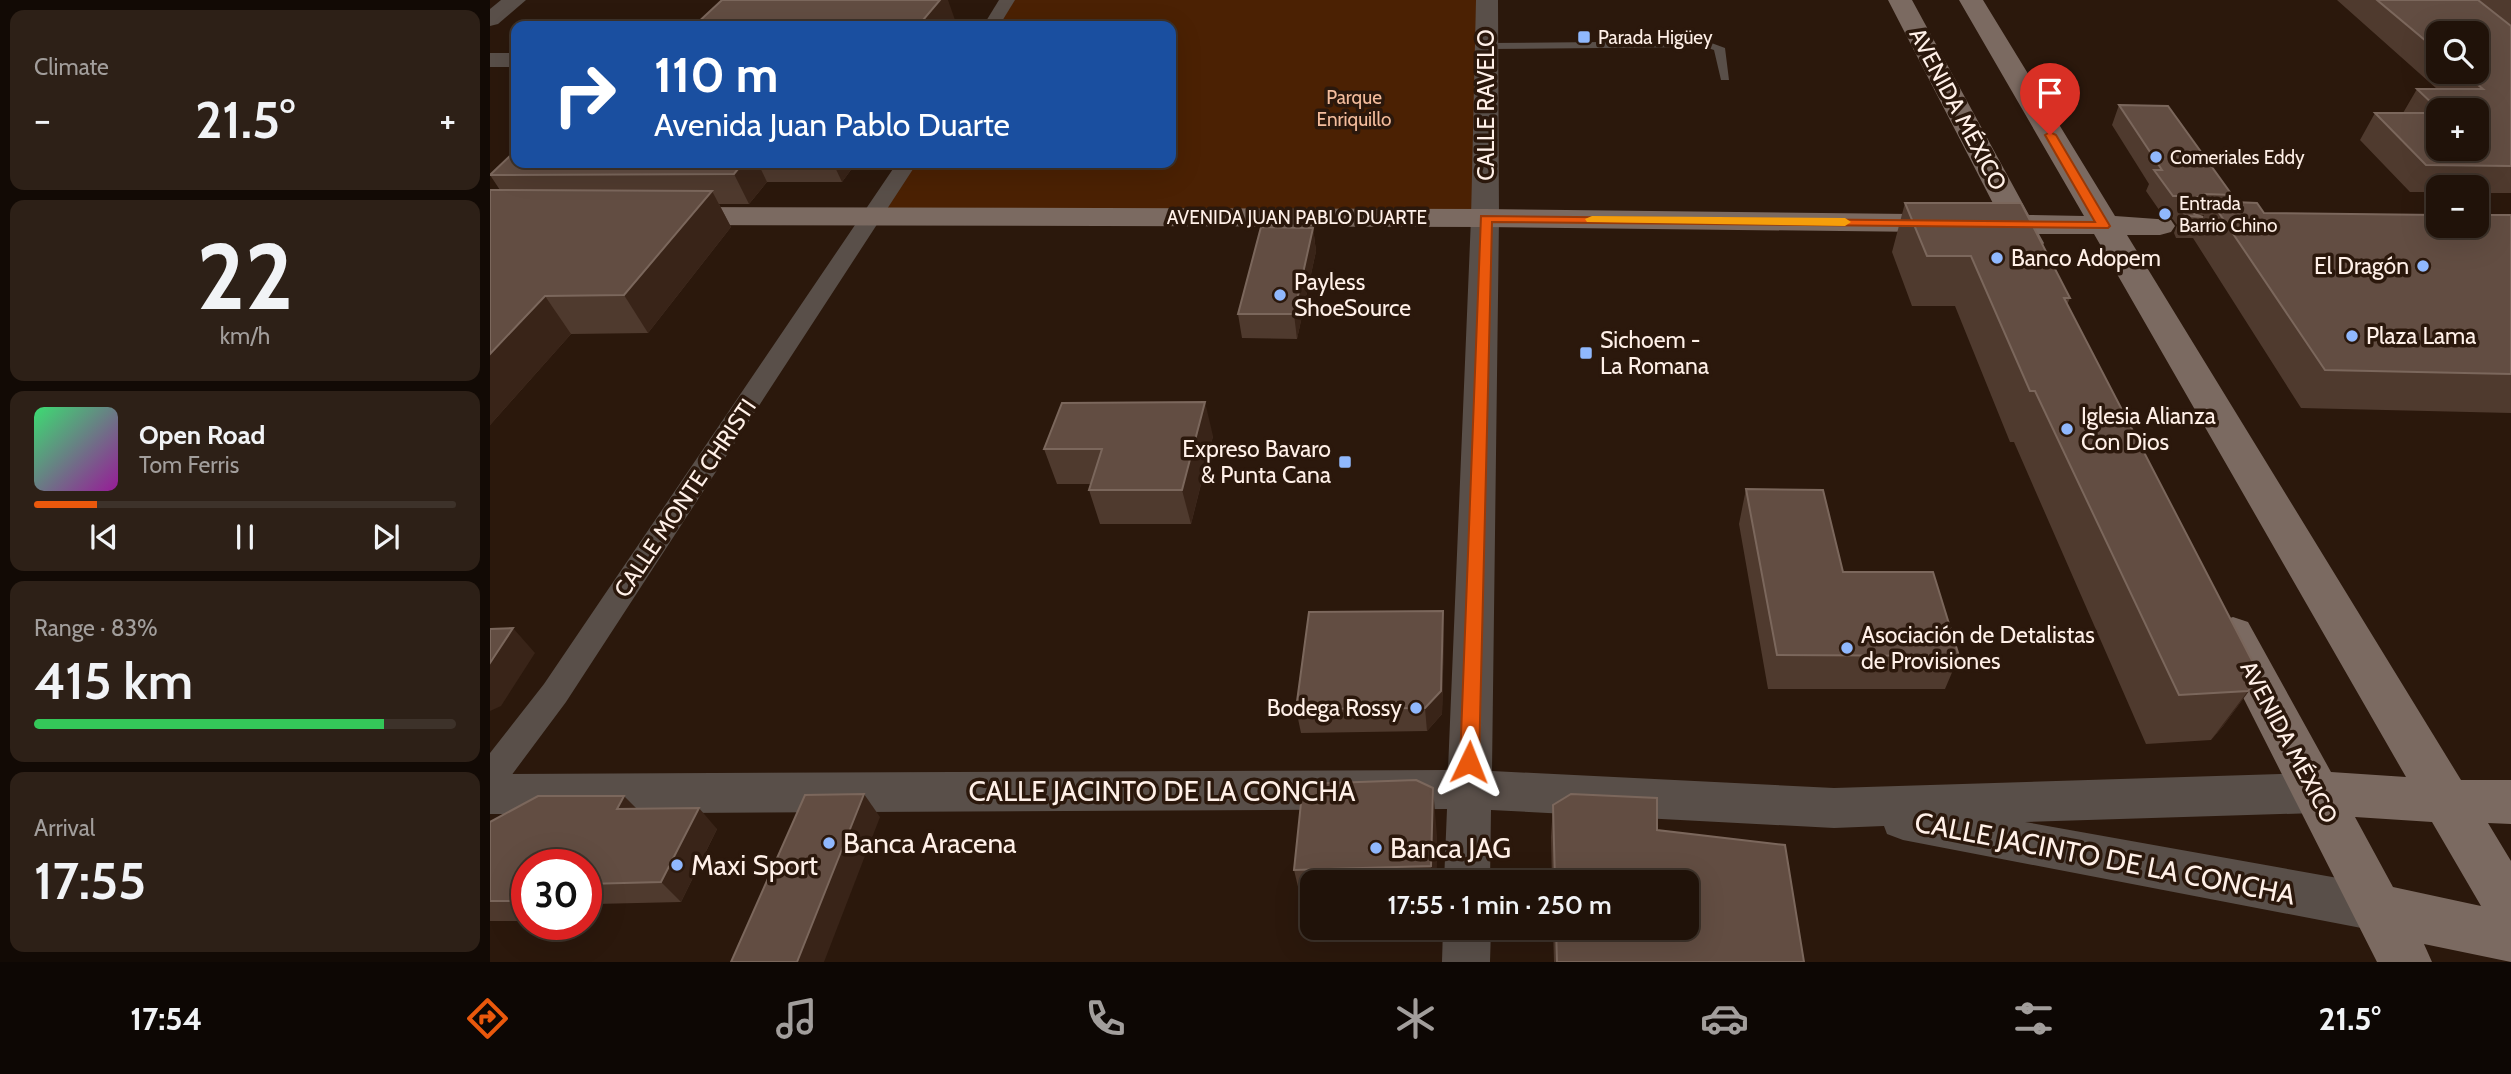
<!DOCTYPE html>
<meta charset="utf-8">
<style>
:root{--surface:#201209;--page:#2d2017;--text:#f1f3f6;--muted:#a29e9c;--line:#3d322a;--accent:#ea580c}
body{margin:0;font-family:Cabin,sans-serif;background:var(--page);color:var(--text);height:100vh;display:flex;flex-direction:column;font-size:26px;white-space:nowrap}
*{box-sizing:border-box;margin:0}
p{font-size:23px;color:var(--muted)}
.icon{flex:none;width:38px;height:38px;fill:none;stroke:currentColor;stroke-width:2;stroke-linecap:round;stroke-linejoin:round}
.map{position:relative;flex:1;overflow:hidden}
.drawer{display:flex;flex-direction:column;gap:10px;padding:10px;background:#120a05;width:490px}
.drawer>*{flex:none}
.top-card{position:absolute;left:21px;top:21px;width:665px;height:147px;border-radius:14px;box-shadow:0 7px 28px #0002,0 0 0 2px var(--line);background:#1a4fa0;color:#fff;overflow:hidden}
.tools{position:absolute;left:1936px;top:21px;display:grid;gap:14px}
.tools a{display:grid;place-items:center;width:63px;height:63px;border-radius:14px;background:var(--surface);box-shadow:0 7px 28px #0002,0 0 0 2px var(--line);font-size:35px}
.speed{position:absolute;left:21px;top:849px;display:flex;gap:14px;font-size:35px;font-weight:700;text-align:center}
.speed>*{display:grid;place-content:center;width:91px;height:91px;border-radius:50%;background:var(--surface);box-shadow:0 7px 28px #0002,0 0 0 2px var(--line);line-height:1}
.speed .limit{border:10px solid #d22;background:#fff;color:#111}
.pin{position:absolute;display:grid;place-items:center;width:60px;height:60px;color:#fff;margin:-72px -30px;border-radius:50% 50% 50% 0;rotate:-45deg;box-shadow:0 0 7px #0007}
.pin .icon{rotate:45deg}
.me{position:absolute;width:77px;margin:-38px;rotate:2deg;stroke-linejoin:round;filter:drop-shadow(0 0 5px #0008)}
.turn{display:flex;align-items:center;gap:24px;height:147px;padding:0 28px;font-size:32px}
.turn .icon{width:91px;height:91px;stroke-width:2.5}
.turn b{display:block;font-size:49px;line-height:60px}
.big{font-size:52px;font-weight:600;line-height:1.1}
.drawer .widget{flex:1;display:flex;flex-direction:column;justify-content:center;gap:10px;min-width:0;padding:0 24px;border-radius:14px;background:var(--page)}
.drawer .dial{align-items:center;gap:0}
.dial b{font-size:91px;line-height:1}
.song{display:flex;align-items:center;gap:21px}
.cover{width:84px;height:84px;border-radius:10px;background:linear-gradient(135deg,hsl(140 70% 55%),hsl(300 70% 35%))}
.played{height:7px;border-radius:4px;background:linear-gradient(90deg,var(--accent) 15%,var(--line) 15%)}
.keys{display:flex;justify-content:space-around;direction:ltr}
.heat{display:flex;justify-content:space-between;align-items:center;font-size:38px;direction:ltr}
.charge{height:10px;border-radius:5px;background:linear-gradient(90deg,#34c759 83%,var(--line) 0)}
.trip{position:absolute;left:810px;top:870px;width:399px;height:70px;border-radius:14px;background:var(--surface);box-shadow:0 7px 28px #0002,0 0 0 2px var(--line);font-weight:600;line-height:70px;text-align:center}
.dock{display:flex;height:112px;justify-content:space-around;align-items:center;background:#0d0704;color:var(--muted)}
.dock .icon{width:49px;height:49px}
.dock .current{color:var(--accent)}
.dock b{font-size:32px;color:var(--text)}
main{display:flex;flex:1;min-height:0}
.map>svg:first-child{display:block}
</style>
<main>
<section class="drawer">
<div class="widget"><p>Climate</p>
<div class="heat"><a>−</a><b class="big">21.5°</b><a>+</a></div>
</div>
<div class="widget dial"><b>22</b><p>km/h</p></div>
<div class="widget">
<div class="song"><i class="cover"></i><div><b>Open Road</b><p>Tom Ferris</p></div></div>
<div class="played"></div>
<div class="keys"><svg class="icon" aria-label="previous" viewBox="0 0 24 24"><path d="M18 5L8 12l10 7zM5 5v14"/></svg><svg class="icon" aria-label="pause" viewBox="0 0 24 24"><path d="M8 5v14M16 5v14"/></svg><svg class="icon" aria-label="next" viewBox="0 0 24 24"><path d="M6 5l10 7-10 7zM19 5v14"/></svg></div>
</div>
<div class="widget"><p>Range · 83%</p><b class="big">415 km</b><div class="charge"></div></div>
<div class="widget"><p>Arrival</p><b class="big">17:55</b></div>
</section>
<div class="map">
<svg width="2021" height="962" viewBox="0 0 2021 962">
<rect width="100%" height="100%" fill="#2b180c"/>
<path fill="#4b2103" d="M 518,0 L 997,0 L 995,218 L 384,215 L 416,163 L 681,163 L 681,26 L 502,26 Z"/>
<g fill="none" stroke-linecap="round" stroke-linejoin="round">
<path fill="#594f49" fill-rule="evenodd" d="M 1216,41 L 1235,48 L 1239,80 L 1231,80 L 1224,50 L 1215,47 L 997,49 L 991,46 L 997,43 Z"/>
<g fill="#594f49" fill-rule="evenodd">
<path d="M 509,0 L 525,0 L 509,26 L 493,26 Z"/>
<path d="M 407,163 L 427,163 L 76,702 L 12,788 L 0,792 L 0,753 L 54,684 Z"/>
</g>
<g fill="#594f49" fill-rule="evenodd">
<path d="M 11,0 L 36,0 L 8,24 L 0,26 L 0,9 Z"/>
<path d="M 986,0 L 1008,0 L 1009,218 L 1002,771 L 1344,788 L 1826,773 L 1842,779 L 1848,793 L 1842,807 L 1826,813 L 1535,822 L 1887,885 L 1904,892 L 1911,908 L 1904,924 L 1887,931 L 1413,840 L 1397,834 L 1394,826 L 1344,828 L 1001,810 L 1000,882 L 954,882 L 957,809 L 0,814 L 0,774 L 958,770 L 981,218 Z"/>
<rect x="0" y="53" width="26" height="14"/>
<path d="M 953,928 L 1001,928 L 1000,962 L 952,962 Z"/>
</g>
<path fill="#7b6a61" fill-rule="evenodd" d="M 1398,0 L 1422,0 L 1539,215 L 1594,216 L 1469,0 L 1493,0 L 1625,216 L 1681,220 L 1685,226 L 1681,232 L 1670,235 L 1637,235 L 1971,780 L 2021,780 L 2021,824 L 1998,823 L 2021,861 L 2021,962 L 1934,944 L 1942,962 L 1887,962 L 1721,634 L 1728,622 L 1743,617 L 1758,622 L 1841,772 L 1916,777 L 1604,234 L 1549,234 L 1554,243 L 1550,250 L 1539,252 L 1528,250 L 1519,233 L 995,227 L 181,225 L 170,222 L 166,216 L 170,210 L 181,207 L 995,209 L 1509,215 ZM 1865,817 L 1942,822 L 1991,906 L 1903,887 Z"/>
</g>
<g fill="#4f3a2e" fill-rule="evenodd">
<path d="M 1847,0 L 2021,0 L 2021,193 L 1986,193 L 1986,187 L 1948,187 L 1948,192 L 1920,192 L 1870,140 L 1885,113 L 1913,113 L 1927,89 L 1947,89 ZM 1948,33 L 1986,72 L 1948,72 ZM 1948,110 L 1986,110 L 1948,149 Z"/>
<path d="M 1629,105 L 1742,195 L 1739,202 L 1774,213 L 2021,215 L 2021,413 L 1811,408 L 1703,238 L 1714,215 L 1708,215 L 1713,217 L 1703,238 L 1686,238 L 1684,233 L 1687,225 L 1681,217 L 1674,217 L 1656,191 L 1659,184 L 1622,125 Z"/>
<path d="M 26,163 L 366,163 L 352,182 L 277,182 L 259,204 L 229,204 L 241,227 L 158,333 L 81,334 L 0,425 L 10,190 L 0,175 Z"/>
<path d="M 1415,203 L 1580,298 L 1577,305 L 1770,676 L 1733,726 L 1721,740 L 1656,744 L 1524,442 L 1520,442 L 1465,306 L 1422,306 L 1402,252 Z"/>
<path d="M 823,228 L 826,251 L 807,339 L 752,338 L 748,314 Z"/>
<path d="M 723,436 L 701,524 L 610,524 L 599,490 L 601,484 L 567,484 L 554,449 Z"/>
<path d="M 1256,489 L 1353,572 L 1469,656 L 1455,689 L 1278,689 L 1249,524 Z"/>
<path d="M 954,635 L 952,714 L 937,731 L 811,733 L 806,709 Z"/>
<path d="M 1063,805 L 1167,830 L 1314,962 L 1064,962 L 1063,928 L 1197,928 L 1197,882 L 1062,882 L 1061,837 Z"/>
<path d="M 147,809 L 227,829 L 191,902 L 105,904 L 96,920 L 96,864 L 37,864 L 37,921 L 0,921 L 0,822 Z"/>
<path d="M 947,836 L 946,882 L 822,882 L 822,916 L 815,916 L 804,870 Z"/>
</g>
<g fill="#392418">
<path d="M 450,0 L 458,0 L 465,20 L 460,26 L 428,26 Z"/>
<path d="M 253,163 L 268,163 L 277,182 L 259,204 L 244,174 Z"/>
<path d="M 343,163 L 366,163 L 352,182 Z"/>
<path d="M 222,191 L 241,227 L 158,333 L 134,295 Z"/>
<path d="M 1716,194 L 1706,215 L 1695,215 L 1702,199 Z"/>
<path d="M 823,228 L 826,251 L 807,339 L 804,314 Z"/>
<path d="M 55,296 L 81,334 L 0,425 L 0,354 Z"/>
<path d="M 715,402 L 723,436 L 701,524 L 692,490 Z"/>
<path d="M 953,611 L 954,635 L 952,714 L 937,731 L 935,708 Z"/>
<path d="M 23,628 L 45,653 L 11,706 L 0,711 L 0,663 Z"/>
<path d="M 1770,676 L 1733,726 L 1721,740 L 1758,691 Z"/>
<path d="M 943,788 L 947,836 L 946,882 L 943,882 L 941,866 Z"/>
<path d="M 374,794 L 390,817 L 334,962 L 307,962 Z"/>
<path d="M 134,796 L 154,816 L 127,809 Z"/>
<path d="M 209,808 L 227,829 L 191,902 L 171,882 Z"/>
<path d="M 96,896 L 105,904 L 96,920 Z"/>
</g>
<g fill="#624d42" stroke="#7b675c" stroke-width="2">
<path d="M 232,0 L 450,0 L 428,26 L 204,26 Z"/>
<path d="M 1887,0 L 1988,0 L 2021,26 L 2021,166 L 1936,165 L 1885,113 L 1948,113 L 1948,149 L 1986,149 L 1986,110 L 1949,110 L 1927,89 L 1993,89 L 1972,72 L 1986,72 L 1986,33 L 1948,33 L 1948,51 Z"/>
<path d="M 1629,105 L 1678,106 L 1742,195 L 1716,194 L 1702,199 L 1699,207 L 1704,214 L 1713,217 L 1696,216 L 1693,212 L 1697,203 L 1691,196 L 1683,196 L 1664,170 L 1672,170 Z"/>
<path d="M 26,150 L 26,163 L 253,163 L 244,174 L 0,175 Z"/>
<path d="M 0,190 L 222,191 L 134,295 L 55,296 L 0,354 Z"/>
<path d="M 1721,201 L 1767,203 L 1774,213 L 1948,215 L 1948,226 L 1986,226 L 1986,215 L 2021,215 L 2021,374 L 1835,370 Z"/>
<path d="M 1415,203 L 1531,203 L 1580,298 L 1574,298 L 1770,676 L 1758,691 L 1689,695 L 1545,391 L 1540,391 L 1481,256 L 1437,256 Z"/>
<path d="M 771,227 L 823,228 L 804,314 L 748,314 Z"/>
<path d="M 715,402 L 692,490 L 599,490 L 612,449 L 554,449 L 572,403 Z"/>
<path d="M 1256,489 L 1333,490 L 1353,572 L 1443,572 L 1469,656 L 1287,655 Z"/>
<path d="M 953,611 L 951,691 L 935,708 L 806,709 L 819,612 Z"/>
<path d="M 23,628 L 0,663 L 0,629 Z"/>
<path d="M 926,780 L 943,788 L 941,866 L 804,870 L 813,784 Z"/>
<path d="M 374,794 L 307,962 L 241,962 L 315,795 Z"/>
<path d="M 1081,794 L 1167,798 L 1167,830 L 1295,845 L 1314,962 L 1067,962 L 1066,928 L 1197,928 L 1197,882 L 1065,882 L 1063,805 Z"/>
<path d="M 48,796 L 134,796 L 127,809 L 209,808 L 171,882 L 96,884 L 96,864 L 37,864 L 37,901 L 0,901 L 0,822 Z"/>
</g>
<path fill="#ea580c" stroke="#983908" stroke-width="2" d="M 1560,132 L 1566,135 L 1620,226 L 1618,228 L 1002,222 L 989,762 L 986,768 L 979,770 L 973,768 L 970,762 L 991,216 L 1605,222 L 1555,135 Z"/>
<path fill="#f59e0b" d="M 1102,216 L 1355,218 L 1361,222 L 1355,226 L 1097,222 L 1095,219 Z"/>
<g fill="#90b8fd" stroke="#2b180c" stroke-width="2.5">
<rect x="1087" y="30" width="14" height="14" rx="3.5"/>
<circle cx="1666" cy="157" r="7"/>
<circle cx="1675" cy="214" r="7"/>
<circle cx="1507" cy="258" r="7"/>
<circle cx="1933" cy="266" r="7"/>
<circle cx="790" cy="295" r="7"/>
<circle cx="1862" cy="336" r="7"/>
<rect x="1089" y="346" width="14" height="14" rx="3.5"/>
<circle cx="1577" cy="429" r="7"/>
<rect x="848" y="455" width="14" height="14" rx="3.5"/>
<circle cx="1357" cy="648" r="7"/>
<circle cx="926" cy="708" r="7"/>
<circle cx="339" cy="843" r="7"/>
<circle cx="886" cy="848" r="7"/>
<circle cx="187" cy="865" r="7"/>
</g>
<g text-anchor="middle" stroke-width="7" stroke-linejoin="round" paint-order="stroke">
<g font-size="19" fill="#fff0e8" stroke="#2b180c" text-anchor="start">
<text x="1108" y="44">Parada Higüey</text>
<text x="1680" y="164">Comeriales Eddy</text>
<text x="1689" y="210">Entrada<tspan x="1689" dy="22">Barrio Chino</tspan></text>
</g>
<g font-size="19" fill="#f4bd9d" stroke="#2b180c">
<text x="864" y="104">Parque<tspan x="864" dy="22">Enriquillo</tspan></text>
</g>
<g font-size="19" fill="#fff0e8" stroke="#2b180c">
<text x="807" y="224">AVENIDA JUAN PABLO DUARTE</text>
</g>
<g font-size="23" fill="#fff0e8" stroke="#2b180c">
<text transform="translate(996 105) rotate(-90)" y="8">CALLE RAVELO</text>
<text transform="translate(1468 109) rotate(62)" y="8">AVENIDA MÉXICO</text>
<text transform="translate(195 498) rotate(-56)" y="8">CALLE MONTE CHRISTI</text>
<text transform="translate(1799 742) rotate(62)" y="8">AVENIDA MÉXICO</text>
</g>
<g font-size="23" fill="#fff0e8" stroke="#2b180c" text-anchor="start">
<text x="1521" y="266">Banco Adopem</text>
<text x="1919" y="274" text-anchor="end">El Dragón</text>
<text x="804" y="290">Payless<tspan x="804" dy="26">ShoeSource</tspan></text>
<text x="1876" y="344">Plaza Lama</text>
<text x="1110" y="348">Sichoem -<tspan x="1110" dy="26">La Romana</tspan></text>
<text x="1591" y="424">Iglesia Alianza<tspan x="1591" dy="26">Con Dios</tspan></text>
<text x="841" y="457" text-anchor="end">Expreso Bavaro<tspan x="841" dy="26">&amp; Punta Cana</tspan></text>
<text x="1371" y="643">Asociación de Detalistas<tspan x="1371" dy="26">de Provisiones</tspan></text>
<text x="912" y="716" text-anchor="end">Bodega Rossy</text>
</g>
<g font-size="28" fill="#fff0e8" stroke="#2b180c">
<text x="672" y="801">CALLE JACINTO DE LA CONCHA</text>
<text transform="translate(1615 858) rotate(11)" y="10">CALLE JACINTO DE LA CONCHA</text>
</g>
<g font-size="28" fill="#fff0e8" stroke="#2b180c" text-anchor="start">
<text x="353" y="853">Banca Aracena</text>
<text x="900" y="858">Banca JAG</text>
<text x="201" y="875">Maxi Sport</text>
</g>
</g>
</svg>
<div class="tools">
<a><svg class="icon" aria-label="search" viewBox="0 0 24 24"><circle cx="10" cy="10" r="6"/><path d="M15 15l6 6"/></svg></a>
<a>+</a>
<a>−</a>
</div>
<div class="speed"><div class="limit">30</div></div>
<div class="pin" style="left:1560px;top:135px;background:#d93025"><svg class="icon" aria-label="arrive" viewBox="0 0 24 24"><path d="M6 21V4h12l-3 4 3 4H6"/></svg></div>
<svg class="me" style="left:979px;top:762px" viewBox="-20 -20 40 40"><path d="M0-17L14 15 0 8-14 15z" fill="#ea580c" stroke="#fff" stroke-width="4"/></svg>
<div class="trip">17:55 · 1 min · 250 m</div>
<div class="top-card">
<div class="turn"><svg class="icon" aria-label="right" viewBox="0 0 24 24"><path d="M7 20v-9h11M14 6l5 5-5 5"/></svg><div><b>110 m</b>Avenida Juan Pablo Duarte</div></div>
</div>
</div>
</main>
<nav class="dock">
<b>17:54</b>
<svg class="icon current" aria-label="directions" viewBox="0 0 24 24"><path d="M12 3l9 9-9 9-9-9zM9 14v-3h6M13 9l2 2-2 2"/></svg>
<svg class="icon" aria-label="music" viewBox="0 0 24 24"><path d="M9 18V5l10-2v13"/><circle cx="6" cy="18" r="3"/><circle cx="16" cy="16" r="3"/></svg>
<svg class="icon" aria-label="phone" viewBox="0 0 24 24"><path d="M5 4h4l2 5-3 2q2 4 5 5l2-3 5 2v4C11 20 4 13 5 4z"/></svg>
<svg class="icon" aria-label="climate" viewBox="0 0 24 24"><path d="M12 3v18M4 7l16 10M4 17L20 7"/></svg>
<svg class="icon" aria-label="car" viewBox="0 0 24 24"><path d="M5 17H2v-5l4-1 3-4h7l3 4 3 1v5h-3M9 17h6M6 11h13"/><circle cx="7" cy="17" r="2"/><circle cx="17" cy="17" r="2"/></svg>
<svg class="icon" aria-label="filters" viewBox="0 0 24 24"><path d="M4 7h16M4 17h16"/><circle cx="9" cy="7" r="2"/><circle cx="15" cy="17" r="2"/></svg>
<b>21.5°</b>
</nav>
